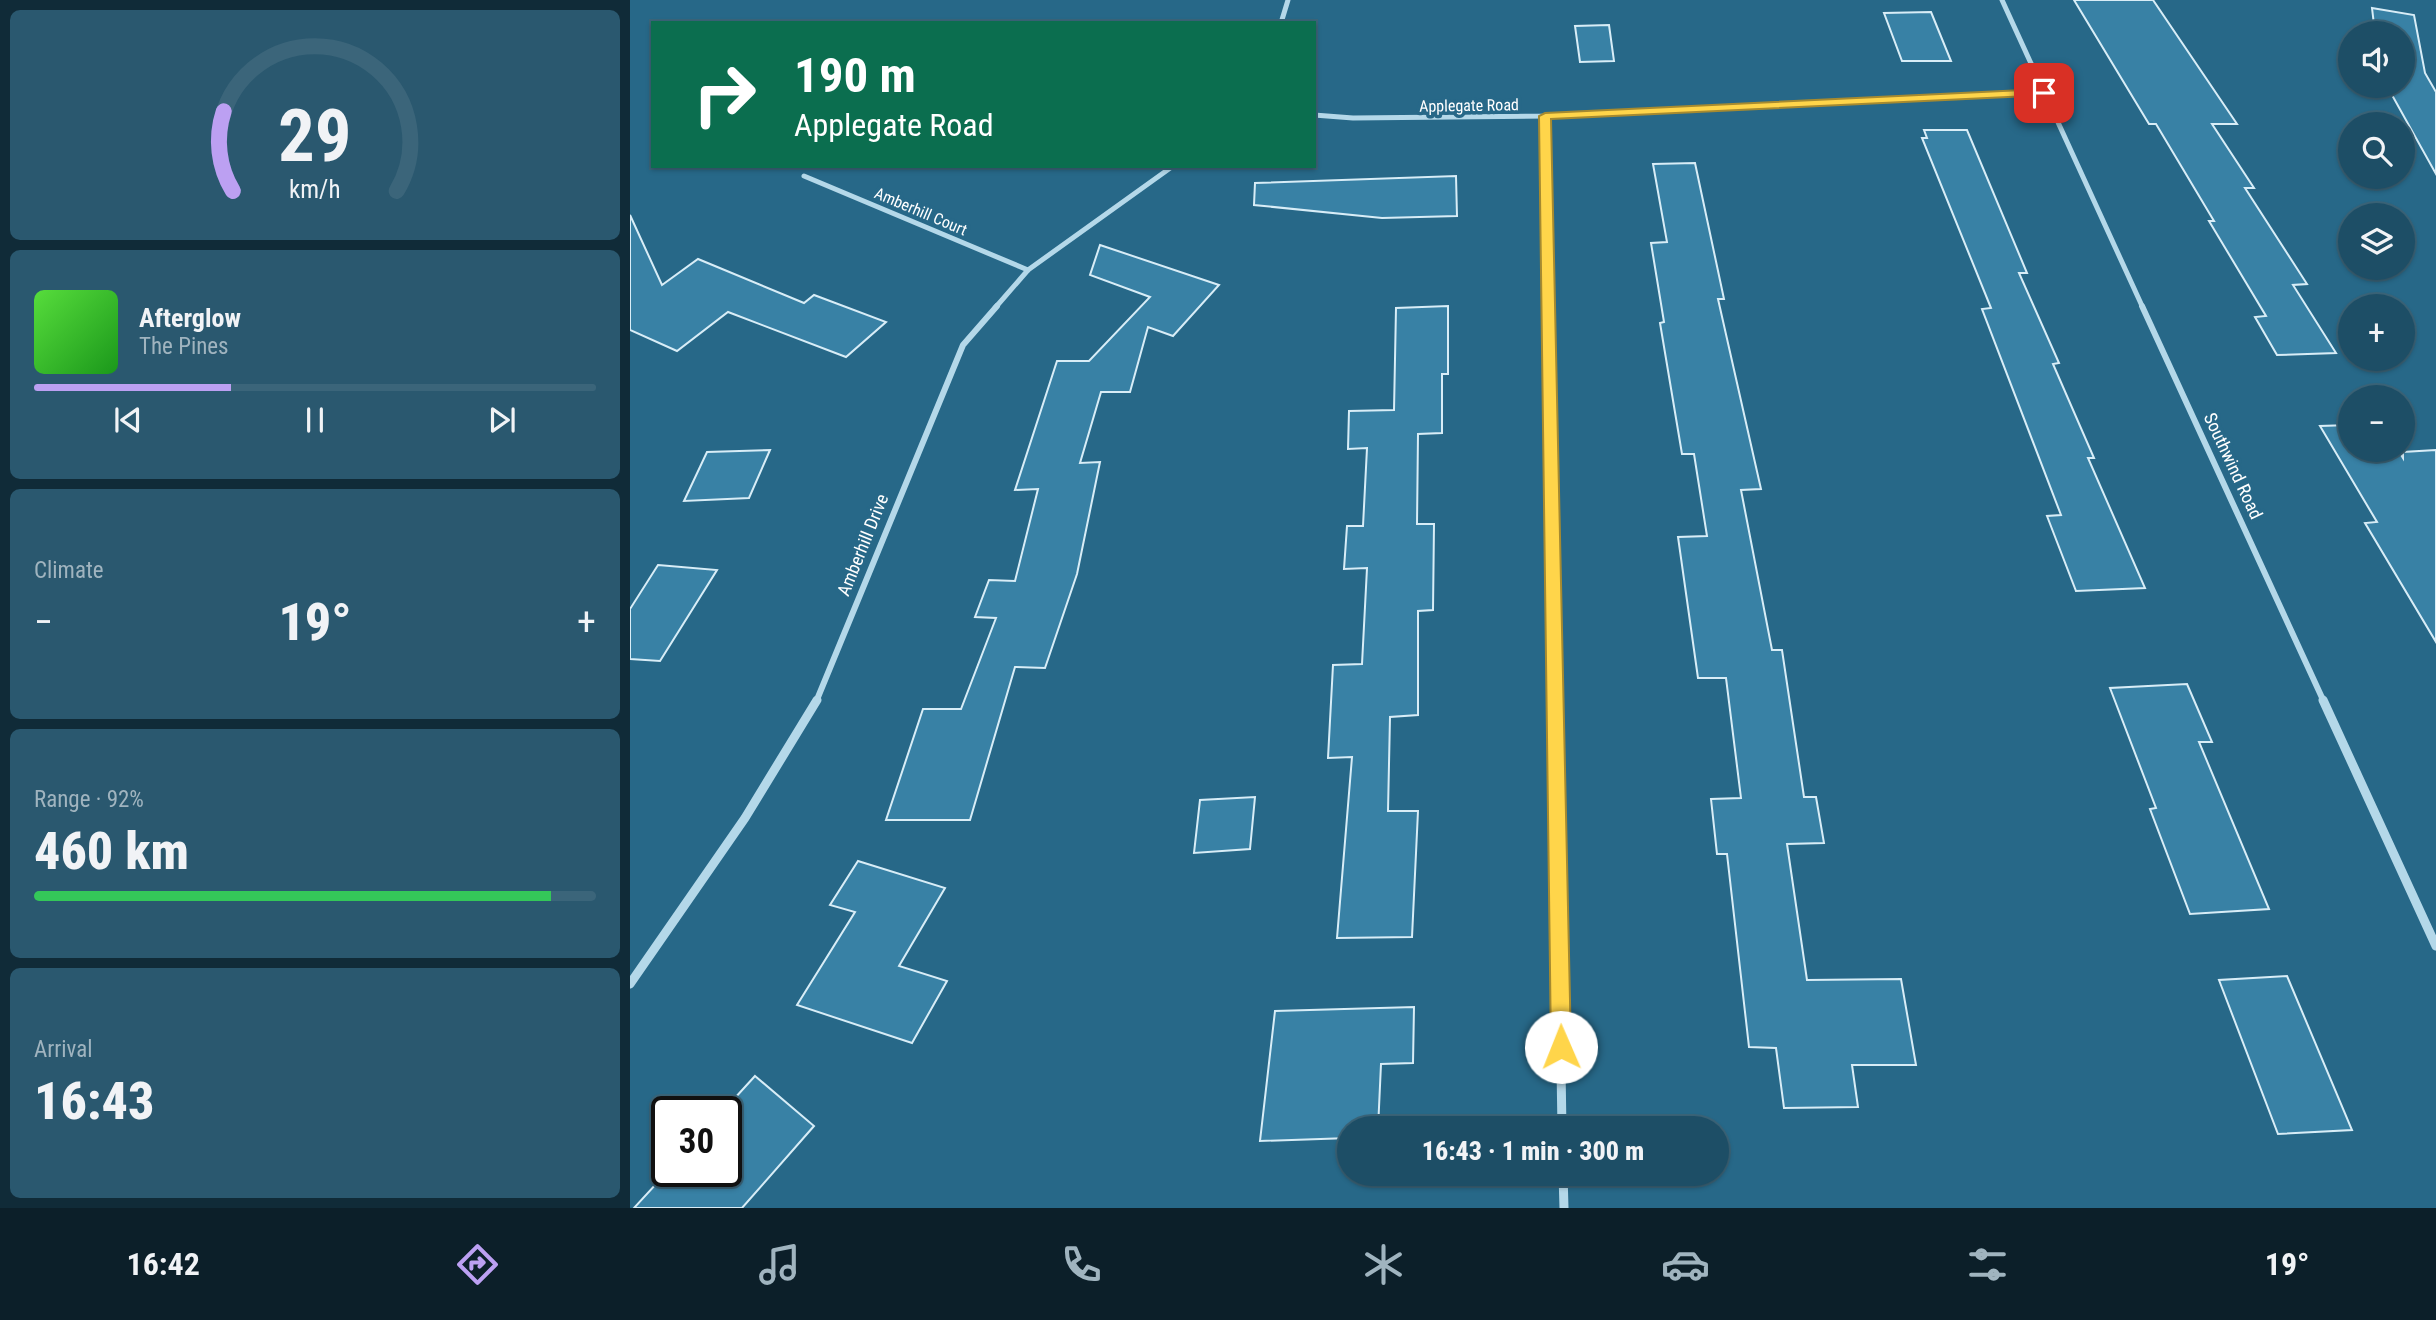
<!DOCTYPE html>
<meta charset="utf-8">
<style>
:root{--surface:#1d4e66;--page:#2a586f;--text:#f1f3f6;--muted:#a0b4bf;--line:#3b657a;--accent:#bca0f2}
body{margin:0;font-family:"Roboto Condensed",sans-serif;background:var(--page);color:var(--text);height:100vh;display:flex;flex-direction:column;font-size:26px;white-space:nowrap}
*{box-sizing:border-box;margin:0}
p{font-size:23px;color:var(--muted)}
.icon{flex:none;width:38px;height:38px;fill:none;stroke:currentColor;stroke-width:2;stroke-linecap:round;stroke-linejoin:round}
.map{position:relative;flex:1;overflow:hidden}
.side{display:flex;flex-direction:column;gap:10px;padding:10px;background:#102b38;width:630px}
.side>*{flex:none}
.hud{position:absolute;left:21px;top:21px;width:665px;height:147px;border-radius:0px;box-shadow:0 2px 5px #0004,0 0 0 2px var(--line);background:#0b6e4f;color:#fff;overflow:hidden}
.buttons{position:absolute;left:1708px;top:21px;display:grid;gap:14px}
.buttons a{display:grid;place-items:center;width:77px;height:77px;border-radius:50%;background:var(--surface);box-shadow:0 2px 5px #0004,0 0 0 2px var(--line);font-size:35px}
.speed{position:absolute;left:21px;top:1096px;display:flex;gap:14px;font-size:35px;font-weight:700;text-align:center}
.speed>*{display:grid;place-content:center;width:91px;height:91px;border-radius:50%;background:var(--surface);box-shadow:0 2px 5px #0004,0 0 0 2px var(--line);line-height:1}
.speed .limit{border:4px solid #111;border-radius:10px;background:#fff;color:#111}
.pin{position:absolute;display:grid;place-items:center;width:60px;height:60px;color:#fff;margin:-30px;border-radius:14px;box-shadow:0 4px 10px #0006}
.me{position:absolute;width:77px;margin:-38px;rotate:359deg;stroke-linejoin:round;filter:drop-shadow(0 0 5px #0008)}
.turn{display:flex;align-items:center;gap:24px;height:147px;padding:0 28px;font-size:32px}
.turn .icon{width:91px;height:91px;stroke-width:2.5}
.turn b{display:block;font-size:49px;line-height:60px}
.big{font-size:52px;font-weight:800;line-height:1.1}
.side .card{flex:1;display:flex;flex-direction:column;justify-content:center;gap:10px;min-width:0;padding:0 24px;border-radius:10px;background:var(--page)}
.side .dial{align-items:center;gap:0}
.dial svg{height:182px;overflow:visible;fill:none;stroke:var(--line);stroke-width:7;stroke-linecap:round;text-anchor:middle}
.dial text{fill:var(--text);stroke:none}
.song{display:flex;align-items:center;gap:21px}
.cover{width:84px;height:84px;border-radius:10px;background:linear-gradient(135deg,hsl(110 70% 55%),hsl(120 70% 35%))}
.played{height:7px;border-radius:4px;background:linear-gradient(90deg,var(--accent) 35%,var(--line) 35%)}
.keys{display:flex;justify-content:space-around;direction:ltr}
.heat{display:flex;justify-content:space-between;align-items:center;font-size:38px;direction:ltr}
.charge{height:10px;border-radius:5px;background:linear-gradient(90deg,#34c759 92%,var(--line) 0)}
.trip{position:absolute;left:707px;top:1116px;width:392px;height:70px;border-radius:35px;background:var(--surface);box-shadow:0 2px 5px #0004,0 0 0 2px var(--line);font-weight:800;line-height:70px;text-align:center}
.menu{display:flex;height:112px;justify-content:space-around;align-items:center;background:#0c1f29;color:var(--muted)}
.menu .icon{width:49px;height:49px}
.menu .current{color:var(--accent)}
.menu b{font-size:32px;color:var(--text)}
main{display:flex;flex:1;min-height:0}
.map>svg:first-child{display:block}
</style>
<main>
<section class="side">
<div class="card dial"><svg viewBox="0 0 100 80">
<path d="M14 69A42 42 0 1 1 86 69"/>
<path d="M14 69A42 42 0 0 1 10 34" stroke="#bca0f2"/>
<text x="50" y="56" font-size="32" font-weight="700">29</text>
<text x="50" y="72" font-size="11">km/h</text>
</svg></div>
<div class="card">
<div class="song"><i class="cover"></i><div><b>Afterglow</b><p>The Pines</p></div></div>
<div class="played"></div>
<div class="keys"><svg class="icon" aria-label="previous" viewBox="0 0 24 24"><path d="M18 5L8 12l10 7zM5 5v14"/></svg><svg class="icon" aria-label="pause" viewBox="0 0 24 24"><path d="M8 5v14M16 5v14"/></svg><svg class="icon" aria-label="next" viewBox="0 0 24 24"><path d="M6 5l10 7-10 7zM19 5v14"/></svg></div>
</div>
<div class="card"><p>Climate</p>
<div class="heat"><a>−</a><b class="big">19°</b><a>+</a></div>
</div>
<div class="card"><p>Range · 92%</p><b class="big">460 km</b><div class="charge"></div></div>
<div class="card"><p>Arrival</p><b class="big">16:43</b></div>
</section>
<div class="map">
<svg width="1806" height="1208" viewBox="0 0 1806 1208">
<rect width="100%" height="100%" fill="#276888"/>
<g fill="#3881a5" stroke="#d8edf7" stroke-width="2">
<path d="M 1444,0 L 1523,0 L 1607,124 L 1582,124 L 1624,188 L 1615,188 L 1677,284 L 1663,285 L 1706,353 L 1647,355 L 1625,317 L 1636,316 L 1579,221 L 1584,221 L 1526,124 L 1519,124 Z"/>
<path d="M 1742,8 L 1784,15 L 1795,73 L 1806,92 L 1806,174 L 1757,86 L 1773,86 L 1773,33 L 1745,33 Z"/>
<path d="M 1301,12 L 1321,61 L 1272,61 L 1254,13 Z"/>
<path d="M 979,25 L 984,61 L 950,62 L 945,26 Z"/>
<path d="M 1294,130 L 1337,130 L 1397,273 L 1389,273 L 1429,363 L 1423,364 L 1464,458 L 1458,458 L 1515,588 L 1446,591 L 1417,516 L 1431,515 L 1352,309 L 1361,308 L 1292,138 L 1297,138 Z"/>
<path d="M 1065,163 L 1094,299 L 1088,299 L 1131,489 L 1111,490 L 1142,650 L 1152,650 L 1174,797 L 1186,797 L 1194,843 L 1157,844 L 1177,980 L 1271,979 L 1286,1065 L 1222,1065 L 1228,1107 L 1154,1108 L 1146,1048 L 1119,1047 L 1097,854 L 1087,854 L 1081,799 L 1111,798 L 1096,678 L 1068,678 L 1048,537 L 1077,536 L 1064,454 L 1052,454 L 1030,323 L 1034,322 L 1021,243 L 1037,242 L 1023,164 Z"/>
<path d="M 826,176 L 827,216 L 752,218 L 624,205 L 625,183 Z"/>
<path d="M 0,215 L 32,285 L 68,259 L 174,303 L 184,295 L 256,322 L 216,357 L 98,312 L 47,351 L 0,330 Z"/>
<path d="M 470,245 L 589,285 L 543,336 L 518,327 L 500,392 L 471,392 L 450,463 L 470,462 L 447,574 L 415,668 L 385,667 L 340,820 L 256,820 L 293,709 L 331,709 L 366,618 L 345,617 L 359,580 L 385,581 L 408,489 L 385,490 L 427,361 L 459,361 L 520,297 L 460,275 Z"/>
<path d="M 818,306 L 818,374 L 812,374 L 812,433 L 788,434 L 787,524 L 804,524 L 803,610 L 788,611 L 788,715 L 760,717 L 758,811 L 788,811 L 782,937 L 707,938 L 722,757 L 698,758 L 703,665 L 732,664 L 737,568 L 714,569 L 717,526 L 733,526 L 737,448 L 718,449 L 719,411 L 764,410 L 766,308 Z"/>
<path d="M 1720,425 L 1720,450 L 1768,450 L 1773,458 L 1773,452 L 1806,450 L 1806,642 L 1735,523 L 1747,522 L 1690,426 Z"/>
<path d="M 140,450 L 119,498 L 54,501 L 77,452 Z"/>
<path d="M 28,565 L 87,570 L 30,661 L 0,659 L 0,609 Z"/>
<path d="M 1557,684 L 1582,742 L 1569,742 L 1639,909 L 1560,914 L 1520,809 L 1526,808 L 1480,688 Z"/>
<path d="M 625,797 L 620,849 L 564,853 L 570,800 Z"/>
<path d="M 228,861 L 315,888 L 269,966 L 317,981 L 282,1043 L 167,1005 L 225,912 L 200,905 Z"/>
<path d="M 1657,976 L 1722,1130 L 1648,1134 L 1589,980 Z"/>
<path d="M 784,1007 L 783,1063 L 751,1064 L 748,1129 L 719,1129 L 719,1138 L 630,1141 L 645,1011 Z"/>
<path d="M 125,1076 L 184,1126 L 112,1208 L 4,1208 L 38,1171 L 96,1171 L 96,1111 L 93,1111 Z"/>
</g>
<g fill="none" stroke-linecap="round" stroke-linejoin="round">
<g stroke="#b4d8e9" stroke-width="5">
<path d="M 1372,0 L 1513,308"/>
<path d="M 651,23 L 658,0"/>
<path d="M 684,115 L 723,118 L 915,116 L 1414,93"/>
<path d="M 915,116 L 918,308"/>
<path d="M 174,176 L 398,270"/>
<path d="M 365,308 L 398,270 L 543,166"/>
</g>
<g stroke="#b4d8e9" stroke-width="6">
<path d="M 918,306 L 925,702"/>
<path d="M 1512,306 L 1694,702"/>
<path d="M 186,702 L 333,345 L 367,306"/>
</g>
<g stroke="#b4d8e9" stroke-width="9">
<path d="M 925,700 L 932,1129"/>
<path d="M 1693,700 L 1806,946"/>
<path d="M 0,984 L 115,818 L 187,700"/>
<path d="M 933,1174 L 934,1208"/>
</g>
</g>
<path fill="#ffd54a" stroke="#a68a30" stroke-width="2" d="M 1414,89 L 1418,90 L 1418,95 L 921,119 L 941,1047 L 938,1054 L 931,1057 L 924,1054 L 921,1047 L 909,116 L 915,113 Z"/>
<g text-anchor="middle" stroke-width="7" stroke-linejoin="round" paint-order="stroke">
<g font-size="16" fill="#fff" stroke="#276888">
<text transform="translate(839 105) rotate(-1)" y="6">Applegate Road</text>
<text transform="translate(291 211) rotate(23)" y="6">Amberhill Court</text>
</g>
<g font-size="18" fill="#fff" stroke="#276888">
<text transform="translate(1603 466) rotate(65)" y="6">Southwind Road</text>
<text transform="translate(233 545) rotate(-68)" y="6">Amberhill Drive</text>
</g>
</g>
</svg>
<div class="buttons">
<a><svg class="icon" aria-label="sound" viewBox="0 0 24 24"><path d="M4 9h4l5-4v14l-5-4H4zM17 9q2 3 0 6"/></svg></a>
<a><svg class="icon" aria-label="search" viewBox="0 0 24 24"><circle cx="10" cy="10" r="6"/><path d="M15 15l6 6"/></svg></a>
<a><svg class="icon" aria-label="layers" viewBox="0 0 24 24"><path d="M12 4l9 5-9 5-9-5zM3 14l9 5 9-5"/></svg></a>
<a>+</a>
<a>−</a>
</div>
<div class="speed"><div class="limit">30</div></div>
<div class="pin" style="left:1414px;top:93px;background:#d93025"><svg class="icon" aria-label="arrive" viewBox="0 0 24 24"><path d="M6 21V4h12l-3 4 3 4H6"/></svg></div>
<svg class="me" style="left:931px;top:1047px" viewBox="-20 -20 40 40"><circle r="19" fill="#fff"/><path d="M0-13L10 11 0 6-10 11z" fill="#ffd54a"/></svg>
<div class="trip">16:43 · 1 min · 300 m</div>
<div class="hud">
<div class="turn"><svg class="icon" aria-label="right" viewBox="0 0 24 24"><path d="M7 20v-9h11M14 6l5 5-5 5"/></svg><div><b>190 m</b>Applegate Road</div></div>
</div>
</div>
</main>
<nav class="menu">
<b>16:42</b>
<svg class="icon current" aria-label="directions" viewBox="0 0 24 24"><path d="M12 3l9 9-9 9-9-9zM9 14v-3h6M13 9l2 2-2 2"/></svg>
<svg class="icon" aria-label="music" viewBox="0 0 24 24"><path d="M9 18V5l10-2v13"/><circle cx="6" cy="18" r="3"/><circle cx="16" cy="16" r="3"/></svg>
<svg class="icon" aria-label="phone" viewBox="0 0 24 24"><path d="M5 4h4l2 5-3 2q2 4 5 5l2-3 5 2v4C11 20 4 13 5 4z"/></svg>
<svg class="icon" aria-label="climate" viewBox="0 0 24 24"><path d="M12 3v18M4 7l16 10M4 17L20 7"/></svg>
<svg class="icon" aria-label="car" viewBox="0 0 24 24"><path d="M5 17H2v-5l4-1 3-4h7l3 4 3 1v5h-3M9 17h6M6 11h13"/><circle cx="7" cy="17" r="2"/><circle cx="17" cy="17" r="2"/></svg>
<svg class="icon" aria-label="filters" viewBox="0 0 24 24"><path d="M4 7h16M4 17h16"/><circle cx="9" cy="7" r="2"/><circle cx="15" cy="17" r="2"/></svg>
<b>19°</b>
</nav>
